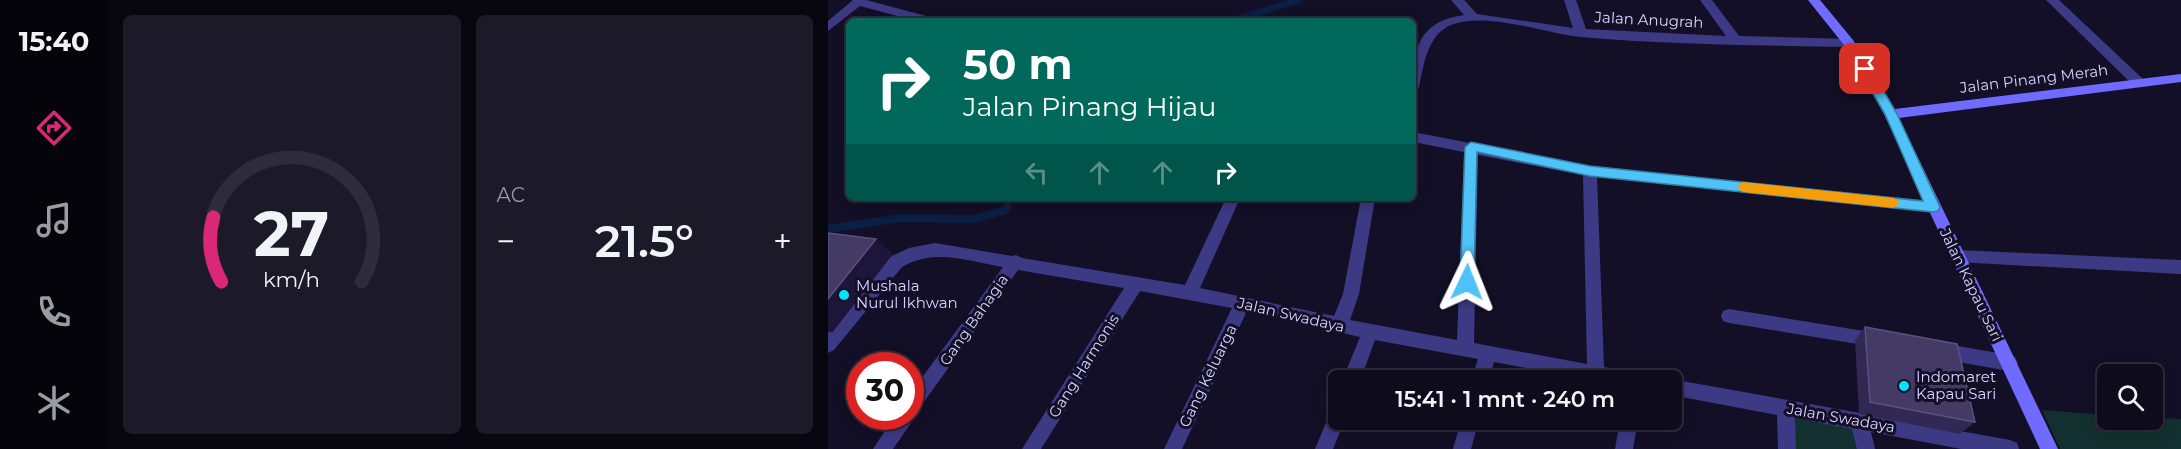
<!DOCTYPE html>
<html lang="id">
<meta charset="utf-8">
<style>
:root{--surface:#0e0b1c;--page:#1c1929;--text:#f1f3f6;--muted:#9b9ba3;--line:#2e2b3b;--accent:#db2777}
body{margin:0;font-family:Montserrat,sans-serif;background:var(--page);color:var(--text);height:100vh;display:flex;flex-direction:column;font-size:22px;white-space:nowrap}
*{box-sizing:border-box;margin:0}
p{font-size:20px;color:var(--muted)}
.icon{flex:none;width:33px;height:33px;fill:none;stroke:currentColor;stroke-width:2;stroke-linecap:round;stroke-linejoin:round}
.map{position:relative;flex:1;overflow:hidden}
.details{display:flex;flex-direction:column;gap:15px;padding:15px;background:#08060f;width:720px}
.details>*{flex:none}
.hud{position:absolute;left:18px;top:18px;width:570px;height:183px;border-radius:9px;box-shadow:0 3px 15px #0003,0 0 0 2px var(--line);background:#00695c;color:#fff;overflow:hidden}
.tools{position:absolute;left:1269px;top:364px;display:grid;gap:12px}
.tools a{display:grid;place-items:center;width:66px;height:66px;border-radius:9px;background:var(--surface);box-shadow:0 3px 15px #0003,0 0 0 2px var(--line);font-size:30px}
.speed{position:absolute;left:18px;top:352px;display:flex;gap:12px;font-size:30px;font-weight:700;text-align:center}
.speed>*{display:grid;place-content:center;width:78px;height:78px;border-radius:50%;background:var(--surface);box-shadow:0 3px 15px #0003,0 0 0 2px var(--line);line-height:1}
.speed .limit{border:9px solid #d22;background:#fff;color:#111}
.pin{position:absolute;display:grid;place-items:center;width:51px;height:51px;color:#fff;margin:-26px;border-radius:12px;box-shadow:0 3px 9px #0006}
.me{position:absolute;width:66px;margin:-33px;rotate:2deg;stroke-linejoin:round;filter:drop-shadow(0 0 4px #0008)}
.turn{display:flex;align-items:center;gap:21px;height:126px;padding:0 18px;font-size:27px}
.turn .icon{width:78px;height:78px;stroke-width:2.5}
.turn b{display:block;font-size:42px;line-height:51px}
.lanes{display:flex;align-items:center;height:57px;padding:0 18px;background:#0003;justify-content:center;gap:30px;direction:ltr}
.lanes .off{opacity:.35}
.big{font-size:45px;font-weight:600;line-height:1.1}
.details .card{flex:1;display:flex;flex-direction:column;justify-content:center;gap:9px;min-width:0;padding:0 21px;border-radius:9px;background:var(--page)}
.details .dial{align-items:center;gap:0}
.dial svg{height:156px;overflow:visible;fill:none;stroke:var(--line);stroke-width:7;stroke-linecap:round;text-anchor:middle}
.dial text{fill:var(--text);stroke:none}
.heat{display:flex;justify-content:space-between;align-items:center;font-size:33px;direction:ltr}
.details .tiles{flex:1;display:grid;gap:15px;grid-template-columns:repeat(2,1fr)}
.trip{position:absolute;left:500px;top:370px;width:354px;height:60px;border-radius:9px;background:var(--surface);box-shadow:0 3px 15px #0003,0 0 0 2px var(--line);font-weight:600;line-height:60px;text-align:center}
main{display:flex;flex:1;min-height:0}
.dock{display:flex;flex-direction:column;width:108px;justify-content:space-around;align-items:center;background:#06040b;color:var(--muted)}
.dock .icon{width:42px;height:42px}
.dock .selected{color:var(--accent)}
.dock b{font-size:27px;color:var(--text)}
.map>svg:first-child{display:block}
</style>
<main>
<nav class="dock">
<b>15:40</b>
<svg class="icon selected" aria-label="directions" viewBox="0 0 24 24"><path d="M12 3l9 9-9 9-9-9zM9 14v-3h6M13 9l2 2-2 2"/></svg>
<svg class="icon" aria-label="music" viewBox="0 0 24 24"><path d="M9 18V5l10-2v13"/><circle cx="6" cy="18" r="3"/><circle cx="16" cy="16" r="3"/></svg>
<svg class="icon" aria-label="phone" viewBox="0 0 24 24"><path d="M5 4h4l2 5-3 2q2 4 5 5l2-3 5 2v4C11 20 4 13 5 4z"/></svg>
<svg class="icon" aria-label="climate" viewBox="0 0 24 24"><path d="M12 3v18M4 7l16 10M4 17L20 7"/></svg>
</nav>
<section class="details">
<div class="tiles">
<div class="card dial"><svg viewBox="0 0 100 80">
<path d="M14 69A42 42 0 1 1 86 69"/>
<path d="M14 69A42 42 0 0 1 10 36" stroke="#db2777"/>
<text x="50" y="56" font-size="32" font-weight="700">27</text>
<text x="50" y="72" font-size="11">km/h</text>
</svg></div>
<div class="card"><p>AC</p>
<div class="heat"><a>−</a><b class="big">21.5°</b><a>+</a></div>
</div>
</div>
</section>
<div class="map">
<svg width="1353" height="449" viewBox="0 0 1353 449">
<rect width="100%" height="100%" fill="#130f26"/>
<g fill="#12302f">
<path d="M 958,408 L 1031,421 L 1038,449 L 959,449 Z"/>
<path d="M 1214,410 L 1279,415 L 1280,420 L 1324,420 L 1325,417 L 1353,419 L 1353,449 L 1232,449 Z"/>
</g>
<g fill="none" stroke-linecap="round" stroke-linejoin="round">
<path stroke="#0a1f44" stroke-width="7" d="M 403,21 L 471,0"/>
<path stroke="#0a1f44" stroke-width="8" d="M 0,229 L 73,218 L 146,219 L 178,210 L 181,198"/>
<g fill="#3d3a85" fill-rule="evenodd">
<path d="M 25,0 L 38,0 L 106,18 L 108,21 L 88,21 L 32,6 L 0,31 L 0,21 Z"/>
<path d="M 623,0 L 636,0 L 649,14 L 745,28 L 736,0 L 748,0 L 758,29 L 898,36 L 872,0 L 884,0 L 911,36 L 1021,39 L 1027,43 L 1021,47 C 932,45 842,45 753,37 C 716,33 658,11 623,25 C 599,35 596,65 591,87 L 585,91 C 585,50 589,22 636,15 Z"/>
<path d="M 1218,0 L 1231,0 L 1315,79 L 1316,82 L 1315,85 L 1305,85 Z"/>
<path d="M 585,132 L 762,166 L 1105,201 L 1110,203 L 1112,207 L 1110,211 L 1105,213 L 769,177 L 776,367 L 817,375 L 820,381 L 768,381 L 666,362 L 661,381 L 643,381 L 650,359 L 547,340 L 532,381 L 514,381 L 532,337 L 419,311 L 354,449 L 336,449 L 404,308 L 312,291 L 213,449 L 194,449 L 296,288 L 190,270 L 86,416 L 83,423 L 65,449 L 45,449 L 66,417 L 82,417 L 82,394 L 175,267 C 138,261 107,248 74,267 L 6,350 L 0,353 L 0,333 L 62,257 L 81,248 L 107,243 L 184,256 L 188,255 L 194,258 L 357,285 L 398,198 L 412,198 L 372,288 L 506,316 L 515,294 L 533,198 L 547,198 L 531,294 L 522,320 L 629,340 L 636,152 L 585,142 ZM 650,155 L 755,175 L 759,364 L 646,343 Z"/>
<path d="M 1129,250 L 1353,260 L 1353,274 L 1129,262 L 1124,261 L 1121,256 L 1124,251 Z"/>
<path d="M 901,309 L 1048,333 L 1054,335 L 1056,340 L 1054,345 L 1048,347 L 901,323 L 895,321 L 893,316 L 895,311 Z"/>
<path d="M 1113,343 L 1181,355 L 1187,357 L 1190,363 L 1187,369 L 1181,371 L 1113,359 L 1107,356 L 1105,351 L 1107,346 Z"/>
<path d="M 843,379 L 1182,440 L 1189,443 L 1191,449 L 1133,449 L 1043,432 L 1047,449 L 1029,449 L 1024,429 L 967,418 L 968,449 L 950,449 L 949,415 L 843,395 L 843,381 L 838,381 Z"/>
<path d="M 510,406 L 510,420 L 517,420 L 505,449 L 487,449 L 504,408 Z"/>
<path d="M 633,420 L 651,420 L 643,449 L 625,449 Z"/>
<path d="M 792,420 L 810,420 L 805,449 L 787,449 Z"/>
</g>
<path fill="#6f6bff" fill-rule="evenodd" d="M 980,0 L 992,0 L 1025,40 L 1067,109 L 1353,74 L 1353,82 L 1071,118 L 1230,449 L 1212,449 L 1056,114 L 1016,45 Z"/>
</g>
<path fill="#312854" d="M 1037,327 L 1147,422 L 1132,434 L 1031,414 L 1027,340 Z"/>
<path fill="#1d163a" d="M 48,239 L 65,254 L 4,333 L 0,330 L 0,299 Z"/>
<g fill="#433a66" stroke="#5a527e" stroke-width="1.5">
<path d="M 0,233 L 48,239 L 0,299 Z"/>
<path d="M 1037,327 L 1129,344 L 1147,422 L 1042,402 Z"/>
</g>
<path fill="#4fc3f7" stroke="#337fa1" stroke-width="1.5" d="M 1037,65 L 1041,66 L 1069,114 L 1112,207 L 1110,211 L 1105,212 L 762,176 L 649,152 L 646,282 L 644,286 L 634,286 L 632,282 L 637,147 L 643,142 L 762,166 L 1095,201 L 1057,114 L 1031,69 Z"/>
<path fill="#f59e0b" d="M 915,182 L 1066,198 L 1072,203 L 1066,208 L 915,192 L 909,187 Z"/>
<g fill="#00e5ff" stroke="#130f26" stroke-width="2">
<circle cx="16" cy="295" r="6"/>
<circle cx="1076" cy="386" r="6"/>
</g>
<g text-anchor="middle" stroke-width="6" stroke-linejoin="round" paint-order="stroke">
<g font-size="15" fill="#d9d4ff" stroke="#130f26">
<text transform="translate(821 20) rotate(3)" y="5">Jalan Anugrah</text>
<text transform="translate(1206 79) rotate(-7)" y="5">Jalan Pinang Merah</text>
<text transform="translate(1143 285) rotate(64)" y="5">Jalan Kapau Sari</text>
<text transform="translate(463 315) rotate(13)" y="5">Jalan Swadaya</text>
<text transform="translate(146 320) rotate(-55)" y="5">Gang Bahagia</text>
<text transform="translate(256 366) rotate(-58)" y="5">Gang Harmonis</text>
<text transform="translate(380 376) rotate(-64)" y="5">Gang Keluarga</text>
<text transform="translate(1013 418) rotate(10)" y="5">Jalan Swadaya</text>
</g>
<g font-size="15" fill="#d9d4ff" stroke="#130f26" text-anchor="start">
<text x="28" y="291">Mushala<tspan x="28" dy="17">Nurul Ikhwan</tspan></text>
<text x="1088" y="382">Indomaret<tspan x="1088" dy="17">Kapau Sari</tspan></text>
</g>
</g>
</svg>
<div class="tools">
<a><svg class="icon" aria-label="search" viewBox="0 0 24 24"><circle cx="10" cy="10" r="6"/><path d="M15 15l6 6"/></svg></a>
</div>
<div class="speed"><div class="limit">30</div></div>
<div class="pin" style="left:1037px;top:69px;background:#d93025"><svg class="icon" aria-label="arrive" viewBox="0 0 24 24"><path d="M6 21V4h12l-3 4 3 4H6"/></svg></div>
<svg class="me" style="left:639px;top:282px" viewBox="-20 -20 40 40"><path d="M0-17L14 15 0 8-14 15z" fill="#4fc3f7" stroke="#fff" stroke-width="4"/></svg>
<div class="trip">15:41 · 1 mnt · 240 m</div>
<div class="hud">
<div class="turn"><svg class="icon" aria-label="right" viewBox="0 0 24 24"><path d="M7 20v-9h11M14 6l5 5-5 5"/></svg><div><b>50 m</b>Jalan Pinang Hijau</div></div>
<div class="lanes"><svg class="icon off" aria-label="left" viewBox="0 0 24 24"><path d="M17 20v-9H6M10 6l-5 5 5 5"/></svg><svg class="icon off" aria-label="ahead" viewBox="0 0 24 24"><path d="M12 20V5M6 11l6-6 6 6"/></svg><svg class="icon off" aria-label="ahead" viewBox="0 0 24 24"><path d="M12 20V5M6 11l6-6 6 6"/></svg><svg class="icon" aria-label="right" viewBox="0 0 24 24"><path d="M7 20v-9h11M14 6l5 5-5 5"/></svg></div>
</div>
</div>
</main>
